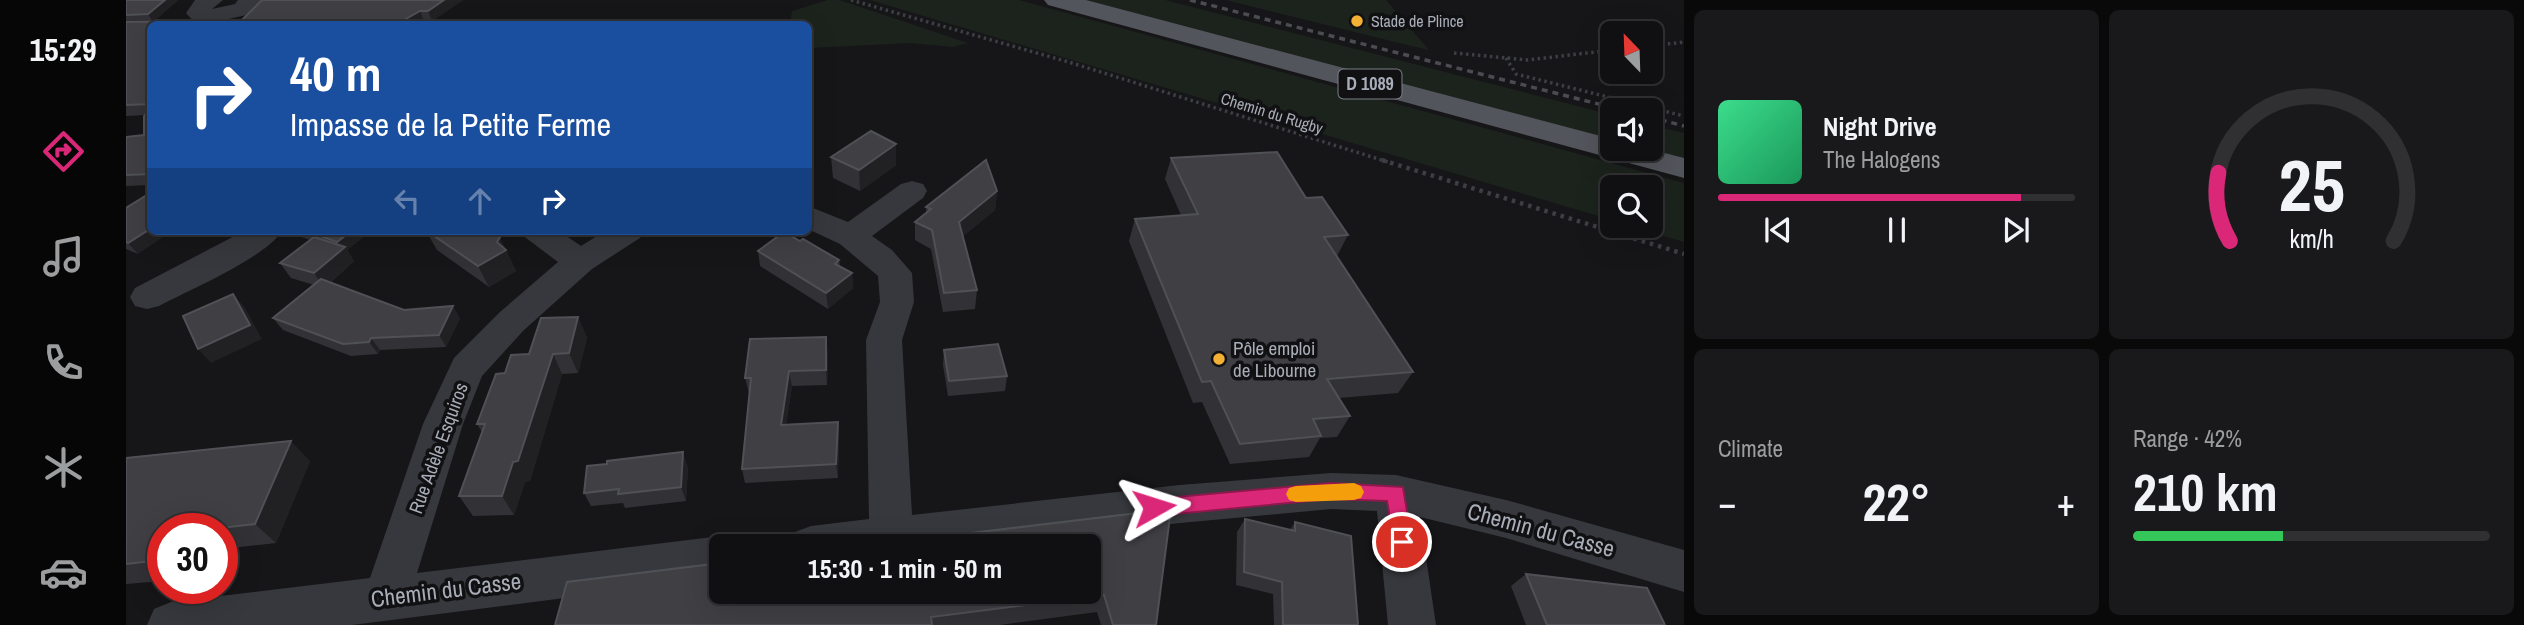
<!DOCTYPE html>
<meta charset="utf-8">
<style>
:root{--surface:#101012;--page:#19191b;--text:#f1f3f6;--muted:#9c9d9f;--line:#303032;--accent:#db2777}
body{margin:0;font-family:"Archivo Narrow",sans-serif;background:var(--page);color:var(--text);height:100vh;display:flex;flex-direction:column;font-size:26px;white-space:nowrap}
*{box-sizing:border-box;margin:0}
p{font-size:23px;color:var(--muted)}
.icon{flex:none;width:38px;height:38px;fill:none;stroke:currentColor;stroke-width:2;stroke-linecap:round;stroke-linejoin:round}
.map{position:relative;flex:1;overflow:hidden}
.side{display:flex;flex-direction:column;gap:10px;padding:10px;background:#09090a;width:840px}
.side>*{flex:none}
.guide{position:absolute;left:21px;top:21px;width:665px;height:214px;border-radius:10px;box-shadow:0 7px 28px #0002,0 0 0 2px var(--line);background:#1a4fa0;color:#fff;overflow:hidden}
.needle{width:46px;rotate:337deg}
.buttons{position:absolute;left:1474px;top:21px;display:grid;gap:14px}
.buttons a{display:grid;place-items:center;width:63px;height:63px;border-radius:10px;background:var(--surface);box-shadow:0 7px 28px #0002,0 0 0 2px var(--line);font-size:35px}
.speed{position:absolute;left:21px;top:513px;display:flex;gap:14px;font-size:35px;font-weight:700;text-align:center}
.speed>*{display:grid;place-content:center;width:91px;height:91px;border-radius:50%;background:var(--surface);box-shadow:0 7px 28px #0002,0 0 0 2px var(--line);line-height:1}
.speed .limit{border:10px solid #d22;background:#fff;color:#111}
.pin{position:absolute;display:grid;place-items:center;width:60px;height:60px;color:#fff;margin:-30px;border:4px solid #fff;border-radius:50%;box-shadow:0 2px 7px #0007}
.me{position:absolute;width:77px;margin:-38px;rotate:84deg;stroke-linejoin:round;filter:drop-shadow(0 0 5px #0008)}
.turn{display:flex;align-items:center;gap:24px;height:147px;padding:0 28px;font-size:32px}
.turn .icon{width:91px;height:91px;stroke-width:2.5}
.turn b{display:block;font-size:49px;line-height:60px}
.lanes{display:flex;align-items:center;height:66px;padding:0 28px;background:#0003;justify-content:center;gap:35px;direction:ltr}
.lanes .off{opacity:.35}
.big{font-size:52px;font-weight:800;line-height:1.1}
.side .widget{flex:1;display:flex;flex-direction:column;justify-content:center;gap:10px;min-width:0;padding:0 24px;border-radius:10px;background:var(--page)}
.side .dial{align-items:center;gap:0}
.dial svg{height:182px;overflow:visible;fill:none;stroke:var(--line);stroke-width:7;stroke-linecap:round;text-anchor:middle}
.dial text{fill:var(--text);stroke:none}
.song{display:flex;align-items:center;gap:21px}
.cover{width:84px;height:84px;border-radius:10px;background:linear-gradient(135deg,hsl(150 70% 55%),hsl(150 70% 35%))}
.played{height:7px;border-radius:4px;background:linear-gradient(90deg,var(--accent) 85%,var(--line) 85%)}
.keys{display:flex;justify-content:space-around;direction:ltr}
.heat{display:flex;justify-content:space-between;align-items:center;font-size:38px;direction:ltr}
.charge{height:10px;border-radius:5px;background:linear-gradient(90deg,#34c759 42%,var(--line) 0)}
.side .tiles{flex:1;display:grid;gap:10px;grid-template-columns:repeat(2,1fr)}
.trip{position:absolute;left:583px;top:534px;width:392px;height:70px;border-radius:10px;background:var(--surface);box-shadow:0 7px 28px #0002,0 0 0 2px var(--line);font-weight:800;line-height:70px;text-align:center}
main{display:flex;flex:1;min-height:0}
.tab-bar{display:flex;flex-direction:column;width:126px;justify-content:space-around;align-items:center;background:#060607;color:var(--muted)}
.tab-bar .icon{width:49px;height:49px}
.tab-bar .selected{color:var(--accent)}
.tab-bar b{font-size:32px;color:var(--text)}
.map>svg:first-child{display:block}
</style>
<main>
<nav class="tab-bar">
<b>15:29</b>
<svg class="icon selected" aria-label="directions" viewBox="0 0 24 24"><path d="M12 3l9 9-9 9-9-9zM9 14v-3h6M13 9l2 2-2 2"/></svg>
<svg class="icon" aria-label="music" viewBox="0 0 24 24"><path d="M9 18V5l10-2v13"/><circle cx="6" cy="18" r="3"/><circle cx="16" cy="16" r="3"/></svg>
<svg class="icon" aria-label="phone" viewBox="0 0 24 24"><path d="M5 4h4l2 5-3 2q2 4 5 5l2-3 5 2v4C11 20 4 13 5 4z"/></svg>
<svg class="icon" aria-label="climate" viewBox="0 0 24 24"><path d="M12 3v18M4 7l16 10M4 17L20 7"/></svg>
<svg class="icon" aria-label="car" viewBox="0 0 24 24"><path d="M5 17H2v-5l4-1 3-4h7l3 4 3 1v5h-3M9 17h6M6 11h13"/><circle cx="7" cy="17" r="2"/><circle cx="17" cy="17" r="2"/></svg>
</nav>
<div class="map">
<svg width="1558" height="625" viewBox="0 0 1558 625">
<rect width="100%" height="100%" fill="#161618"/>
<g fill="#1c231d">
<path d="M 702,0 L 713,0 L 842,43 L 827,47 L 784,43 L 683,48 L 682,24 L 664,24 L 666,11 Z"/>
<path d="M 744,0 L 893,0 L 1558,183 L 1558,242 L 1504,226 L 1524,226 L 1524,187 L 1486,187 L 1486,220 Z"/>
<path d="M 952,0 L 1039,0 L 1486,115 L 1486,142 Z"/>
<path d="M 1100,0 L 1260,0 L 1303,50 L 1281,45 Z"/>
<path d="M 1524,125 L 1558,133 L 1558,162 L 1509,149 L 1524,149 Z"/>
</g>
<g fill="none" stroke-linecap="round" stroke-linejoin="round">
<g stroke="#3d3f44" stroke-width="3.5" stroke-dasharray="2.5 3.5" stroke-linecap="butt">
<path d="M 725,0 L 946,63 L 1262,162"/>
<path d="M 1524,46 L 1558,42"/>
<path d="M 1328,53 L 1402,60 L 1486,50"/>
<path d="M 1380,58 L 1390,74 L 1558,116"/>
</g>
<path stroke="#3d3f44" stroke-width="4.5" stroke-dasharray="3.5 5" stroke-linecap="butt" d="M 1256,160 L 1558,254"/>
<g fill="#37383d" fill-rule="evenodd">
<path d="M 69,0 L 97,0 L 86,9 L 109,4 L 112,0 L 136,0 L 125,14 L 80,24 L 69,23 L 60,13 Z"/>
<path d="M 786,181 L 797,184 L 801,191 L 797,198 L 746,236 L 766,250 L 786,273 L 788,302 L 776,340 L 786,515 L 1054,485 L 1205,473 L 1270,475 L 1380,500 L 1558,550 L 1558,592 L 1380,538 L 1294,517 L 1310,625 L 1262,625 L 1251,511 L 1205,509 L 1054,523 L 857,546 L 663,546 L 669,532 L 685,526 L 743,519 L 740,340 L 754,302 L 752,276 L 714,244 L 682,229 L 682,206 L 722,222 L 775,184 Z"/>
<path d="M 118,231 L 156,231 C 139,258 63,290 33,306 L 21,309 L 9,306 L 4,297 L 9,288 Z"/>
<path d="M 395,231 L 433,231 L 455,246 L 479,231 L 519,231 L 514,238 L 466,269 L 398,330 L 356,376 L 337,424 L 291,573 L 595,536 L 611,542 L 612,546 L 595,546 L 595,578 L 226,625 L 21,625 L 28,609 L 45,602 L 244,578 L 297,424 L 328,358 L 374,312 L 432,262 L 400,238 Z"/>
</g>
<path fill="#53555c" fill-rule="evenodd" d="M 918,0 L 960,0 L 1486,139 L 1486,149 L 1523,149 L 1558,158 L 1558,178 L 922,5 Z"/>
<g stroke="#4a4c52" stroke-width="3.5" stroke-dasharray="6 5" stroke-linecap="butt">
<path d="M 1064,0 L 1496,110"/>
<path d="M 1524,117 L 1558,126"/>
</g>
</g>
<g fill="#323236">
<path d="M 0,0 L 52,0 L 27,22 L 115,21 L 136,0 L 337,0 L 306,21 L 298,21 L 293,24 L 24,24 L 24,185 L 0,186 L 0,137 L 18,135 L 19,115 L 0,116 Z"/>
<path d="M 705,157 L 770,165 L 734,191 L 707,178 Z"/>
<path d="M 1045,158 L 1180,198 L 1222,235 L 1211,256 L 1287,372 L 1272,393 L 1213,398 L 1224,416 L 1211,437 L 1194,438 L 1183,457 L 1104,464 L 1076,402 L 1067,403 L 1003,241 L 1009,219 L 1055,215 L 1039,179 Z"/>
<path d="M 871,191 L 869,210 L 837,236 L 851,290 L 849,309 L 817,312 L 805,249 L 789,240 L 789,222 L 800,213 L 800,207 Z"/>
<path d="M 0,208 L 12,254 L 0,249 Z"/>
<path d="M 159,231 L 245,231 L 221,250 L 228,261 L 204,283 L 278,310 L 334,318 L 320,347 L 254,350 L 252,354 L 225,356 L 157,330 L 147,318 L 188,285 L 165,278 L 154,263 L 184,240 Z"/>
<path d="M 300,231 L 365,231 L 379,248 L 390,271 L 363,287 L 311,250 Z"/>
<path d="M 674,241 L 713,260 L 714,266 L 726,273 L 727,288 L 702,309 L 634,266 L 632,251 Z"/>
<path d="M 452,317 L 461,338 L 452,373 L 436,374 L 404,481 L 399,482 L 388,515 L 347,516 L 333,496 L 356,432 L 351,424 L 379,373 Z"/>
<path d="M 818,350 L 881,376 L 879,391 L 822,396 L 817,365 Z"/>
<path d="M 702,352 L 701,385 L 666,386 L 660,425 L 712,422 L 713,437 L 712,478 L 619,483 L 616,469 L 624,393 L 623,393 L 619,378 Z"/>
<path d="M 0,458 L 184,461 L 150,543 L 96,549 L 96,528 L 37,528 L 37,581 L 0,584 Z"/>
<path d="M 562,467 L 560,501 L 499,508 L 497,503 L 465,506 L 458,493 Z"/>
<path d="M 1045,509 L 1030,625 L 975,625 L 971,612 L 874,625 L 429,625 Z"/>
<path d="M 1119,519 L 1164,530 L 1169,522 L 1232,625 L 1148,625 L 1147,594 L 1110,585 L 1111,532 Z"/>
<path d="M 1400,574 L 1539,625 L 1400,625 L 1385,586 Z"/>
</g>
<g fill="#212124">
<path d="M 39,0 L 52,0 L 27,22 L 22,14 Z"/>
<path d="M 318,0 L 337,0 L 306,21 L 302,11 Z"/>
<path d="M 294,11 L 298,21 L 293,24 L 271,24 Z"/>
<path d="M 770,144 L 770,165 L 734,191 L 733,170 Z"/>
<path d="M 871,191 L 869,210 L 832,240 L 833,222 Z"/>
<path d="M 24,229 L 24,231 L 46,231 L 12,254 L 2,243 Z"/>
<path d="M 225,231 L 245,231 L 221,250 L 228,261 L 198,288 L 188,273 L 216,249 L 211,242 Z"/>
<path d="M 374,237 L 390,271 L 363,287 L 352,266 L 371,242 Z"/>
<path d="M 726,273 L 727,288 L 702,309 L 700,293 Z"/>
<path d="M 107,294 L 119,308 L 136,339 L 85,363 L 72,349 Z"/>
<path d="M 327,306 L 334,318 L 320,347 L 313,335 Z"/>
<path d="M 452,317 L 461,338 L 452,373 L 443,353 Z"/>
<path d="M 700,337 L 702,352 L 701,385 L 700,370 Z"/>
<path d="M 245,338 L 254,350 L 252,354 L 243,342 Z"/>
<path d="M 427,354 L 436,374 L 404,481 L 399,482 L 388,515 L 376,496 Z"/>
<path d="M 663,371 L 666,386 L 658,439 L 655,425 Z"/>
<path d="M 712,422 L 713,437 L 712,478 L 710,464 Z"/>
<path d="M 165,441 L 184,461 L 150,543 L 129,524 Z"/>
<path d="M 557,452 L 562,467 L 560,501 L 555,487 Z"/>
<path d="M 37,540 L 37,569 L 26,561 Z"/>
</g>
<g fill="#3f3f44" stroke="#4f5156" stroke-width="2">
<path d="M 0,0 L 39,0 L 22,14 L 0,15 Z"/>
<path d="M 136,0 L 318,0 L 302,11 L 294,11 L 271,24 L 229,24 L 213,21 L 211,24 L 24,24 L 24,104 L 0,105 L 0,22 L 115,21 Z"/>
<path d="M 24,109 L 24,174 L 0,175 L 0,137 L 18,135 L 18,116 Z"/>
<path d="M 745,131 L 770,144 L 733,170 L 705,157 Z"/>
<path d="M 1151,152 L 1180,198 L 1196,197 L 1222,235 L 1198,237 L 1287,372 L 1201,379 L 1224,416 L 1187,419 L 1195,436 L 1114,444 L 1085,381 L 1076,382 L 1009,219 L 1072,214 L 1045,158 Z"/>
<path d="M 860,160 L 871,191 L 833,222 L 851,290 L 818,293 L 806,230 L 789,222 L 805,209 L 800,207 Z"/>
<path d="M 24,193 L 24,229 L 2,243 L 0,242 L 0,208 Z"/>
<path d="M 181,231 L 225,231 L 211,242 Z"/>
<path d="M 301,231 L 365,231 L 374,237 L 371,242 L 380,250 L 352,266 Z"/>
<path d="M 658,232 L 674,241 L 677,239 L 713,260 L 709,264 L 726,273 L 700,293 L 632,251 Z"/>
<path d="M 188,237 L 219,247 L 188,273 L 154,263 Z"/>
<path d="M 195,279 L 278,310 L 327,306 L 313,335 L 245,338 L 243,342 L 217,344 L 147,318 Z"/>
<path d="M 107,294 L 124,325 L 72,349 L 57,316 Z"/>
<path d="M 452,317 L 443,353 L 427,354 L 392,461 L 387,462 L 376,496 L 333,496 L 359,424 L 351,424 L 370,374 L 379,373 L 385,355 L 403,354 L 415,318 Z"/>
<path d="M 700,337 L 700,370 L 663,371 L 655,425 L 712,422 L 710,464 L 616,469 L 625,378 L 619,378 L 624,339 Z"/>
<path d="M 872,344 L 881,376 L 823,381 L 818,350 Z"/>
<path d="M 165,441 L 129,524 L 94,528 L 37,528 L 37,540 L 26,561 L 0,564 L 0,458 Z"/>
<path d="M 557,452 L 555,487 L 492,494 L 493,489 L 458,493 L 461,466 L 481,464 L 481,461 Z"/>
<path d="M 1045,509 L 1030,625 L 987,625 L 978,595 L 805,617 L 806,625 L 429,625 L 441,582 L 595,563 L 595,592 L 962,592 L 962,546 L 737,546 Z"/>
<path d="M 1119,519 L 1169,531 L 1169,522 L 1225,536 L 1232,625 L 1157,625 L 1156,582 L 1118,572 Z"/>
<path d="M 1400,574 L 1521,588 L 1539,625 L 1421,625 Z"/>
</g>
<path fill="#db2777" stroke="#8e194d" stroke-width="2" d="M 1205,483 L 1277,487 L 1286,542 L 1283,549 L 1276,551 L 1269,549 L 1261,501 L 1205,499 L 1028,516 L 1021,513 L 1018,507 L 1021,501 L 1028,499 Z"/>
<path fill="#f59e0b" d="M 1228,483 L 1235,486 L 1238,492 L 1235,498 L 1228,500 L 1170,502 L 1163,500 L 1160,494 L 1163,488 L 1170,486 Z"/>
<g fill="#f2b134" stroke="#111113" stroke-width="2.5">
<circle cx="1231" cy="21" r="7"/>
<circle cx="1093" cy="359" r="7"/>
</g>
<g text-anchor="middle" stroke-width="7" stroke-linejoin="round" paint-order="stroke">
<g font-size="16" fill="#a8adb8" stroke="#111113" text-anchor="start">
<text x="1245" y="27">Stade de Plince</text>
</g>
<g font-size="16" fill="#a8adb8" stroke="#111113">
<text transform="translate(1146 113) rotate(17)" y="6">Chemin du Rugby</text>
</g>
<rect fill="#111113" stroke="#7b7e86" stroke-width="2" x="1212.5" y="69.5" width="63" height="29" rx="5"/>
<g font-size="18" font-weight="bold" fill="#a8adb8">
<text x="1244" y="90">D 1089</text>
</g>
<g font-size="19" fill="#a8adb8" stroke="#111113" text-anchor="start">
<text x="1107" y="355">Pôle emploi<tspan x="1107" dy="22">de Libourne</tspan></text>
</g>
<g font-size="19" fill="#a8adb8" stroke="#111113">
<text transform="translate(312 448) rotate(-70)" y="7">Rue Adèle Esquiros</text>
</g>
<g font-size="23" fill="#a8adb8" stroke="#111113">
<text transform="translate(1415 530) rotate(15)" y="8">Chemin du Casse</text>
<text transform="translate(320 590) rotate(-7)" y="8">Chemin du Casse</text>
</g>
</g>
</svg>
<div class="buttons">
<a><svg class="needle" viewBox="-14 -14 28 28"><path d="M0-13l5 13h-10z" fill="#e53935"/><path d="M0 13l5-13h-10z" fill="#9c9d9f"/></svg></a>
<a><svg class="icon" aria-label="sound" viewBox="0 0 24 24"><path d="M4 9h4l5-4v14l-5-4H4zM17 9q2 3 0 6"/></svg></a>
<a><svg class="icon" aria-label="search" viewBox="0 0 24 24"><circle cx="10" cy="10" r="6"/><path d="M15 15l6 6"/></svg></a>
</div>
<div class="speed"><div class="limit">30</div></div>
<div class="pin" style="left:1276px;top:542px;background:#d93025"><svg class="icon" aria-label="arrive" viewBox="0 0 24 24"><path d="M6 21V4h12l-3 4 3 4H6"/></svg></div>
<svg class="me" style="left:1028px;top:507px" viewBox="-20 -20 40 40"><path d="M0-17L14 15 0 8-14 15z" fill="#db2777" stroke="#fff" stroke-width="4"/></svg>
<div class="trip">15:30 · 1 min · 50 m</div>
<div class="guide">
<div class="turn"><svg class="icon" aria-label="right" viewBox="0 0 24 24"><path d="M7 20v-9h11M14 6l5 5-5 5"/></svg><div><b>40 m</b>Impasse de la Petite Ferme</div></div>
<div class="lanes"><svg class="icon off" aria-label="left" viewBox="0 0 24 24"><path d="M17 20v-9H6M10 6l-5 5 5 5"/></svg><svg class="icon off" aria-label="ahead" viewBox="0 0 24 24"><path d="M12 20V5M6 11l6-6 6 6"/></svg><svg class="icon" aria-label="right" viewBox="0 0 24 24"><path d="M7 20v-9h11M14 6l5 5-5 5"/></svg></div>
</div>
</div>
<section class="side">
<div class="tiles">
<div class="widget">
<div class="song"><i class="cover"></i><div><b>Night Drive</b><p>The Halogens</p></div></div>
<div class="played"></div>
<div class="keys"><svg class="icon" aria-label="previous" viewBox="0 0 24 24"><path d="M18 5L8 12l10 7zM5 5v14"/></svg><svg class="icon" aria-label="pause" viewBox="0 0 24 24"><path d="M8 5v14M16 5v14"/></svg><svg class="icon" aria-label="next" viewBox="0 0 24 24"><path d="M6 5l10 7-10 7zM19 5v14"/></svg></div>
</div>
<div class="widget dial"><svg viewBox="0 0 100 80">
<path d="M14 69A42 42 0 1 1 86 69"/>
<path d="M14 69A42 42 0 0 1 9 39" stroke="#db2777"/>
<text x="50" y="56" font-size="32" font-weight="700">25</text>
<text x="50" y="72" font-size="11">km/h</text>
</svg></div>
<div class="widget"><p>Climate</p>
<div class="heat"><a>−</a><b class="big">22°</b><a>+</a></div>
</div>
<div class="widget"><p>Range · 42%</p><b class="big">210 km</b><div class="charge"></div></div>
</div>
</section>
</main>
